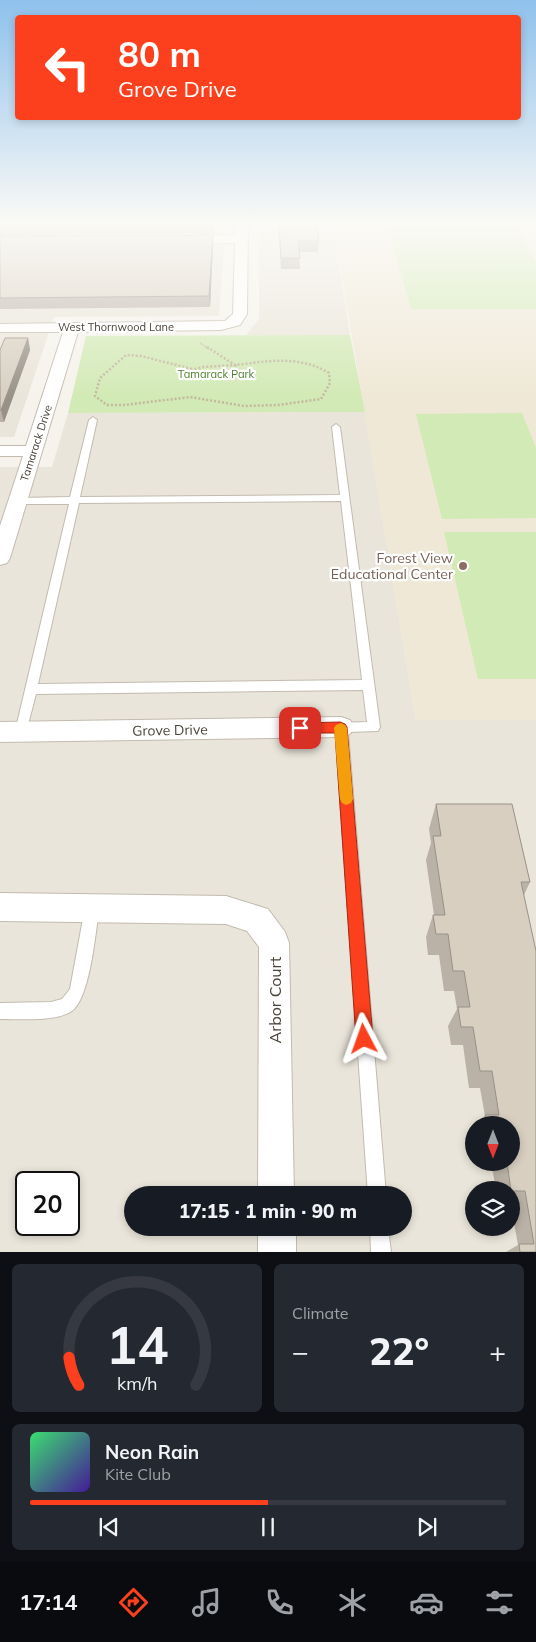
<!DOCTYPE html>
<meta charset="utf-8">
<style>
:root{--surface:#171b24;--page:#242831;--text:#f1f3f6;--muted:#9ea1a6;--line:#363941;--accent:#fc3f1d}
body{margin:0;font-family:Mulish,sans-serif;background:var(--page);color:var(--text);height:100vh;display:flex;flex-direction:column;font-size:19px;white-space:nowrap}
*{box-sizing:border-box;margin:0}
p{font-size:16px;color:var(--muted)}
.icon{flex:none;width:28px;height:28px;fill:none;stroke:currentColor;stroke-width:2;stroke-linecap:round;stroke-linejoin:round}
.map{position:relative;height:1252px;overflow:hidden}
.panel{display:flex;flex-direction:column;gap:12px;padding:12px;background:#0d0f14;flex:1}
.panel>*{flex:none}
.banner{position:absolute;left:15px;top:15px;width:506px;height:105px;border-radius:5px;box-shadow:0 2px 8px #0003;background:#fc3f1d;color:#fff;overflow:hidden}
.needle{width:32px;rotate:180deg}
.fabs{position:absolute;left:465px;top:1116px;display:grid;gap:10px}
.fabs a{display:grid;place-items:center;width:55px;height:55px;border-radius:50%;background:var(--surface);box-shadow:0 2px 8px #0003;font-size:25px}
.speed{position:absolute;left:15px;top:1171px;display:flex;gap:10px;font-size:25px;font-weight:700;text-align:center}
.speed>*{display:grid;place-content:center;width:65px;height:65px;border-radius:50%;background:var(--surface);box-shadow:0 2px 8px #0003;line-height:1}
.speed .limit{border:2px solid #111;border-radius:8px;background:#fff;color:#111}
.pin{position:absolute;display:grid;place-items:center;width:42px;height:42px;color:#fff;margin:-21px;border-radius:10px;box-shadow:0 2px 8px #0006}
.me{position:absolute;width:55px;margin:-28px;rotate:356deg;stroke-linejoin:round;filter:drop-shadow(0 0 4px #0008)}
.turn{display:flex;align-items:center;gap:18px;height:105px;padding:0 20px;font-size:22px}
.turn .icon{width:65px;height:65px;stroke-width:2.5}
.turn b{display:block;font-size:35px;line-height:42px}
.big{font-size:38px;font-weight:800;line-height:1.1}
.panel .widget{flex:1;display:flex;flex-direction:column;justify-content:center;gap:8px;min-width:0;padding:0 18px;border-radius:8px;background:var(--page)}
.panel .dial{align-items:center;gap:0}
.dial svg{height:130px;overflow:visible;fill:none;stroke:var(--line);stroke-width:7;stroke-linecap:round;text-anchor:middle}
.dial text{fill:var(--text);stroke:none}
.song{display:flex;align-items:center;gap:15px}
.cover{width:60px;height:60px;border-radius:8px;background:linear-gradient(135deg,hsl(140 70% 55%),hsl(260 70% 35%))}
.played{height:5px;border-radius:2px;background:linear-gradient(90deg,var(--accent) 50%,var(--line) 50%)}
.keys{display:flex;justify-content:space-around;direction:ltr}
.heat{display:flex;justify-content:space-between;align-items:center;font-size:28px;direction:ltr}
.panel .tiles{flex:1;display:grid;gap:12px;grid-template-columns:1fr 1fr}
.widget:last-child{grid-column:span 2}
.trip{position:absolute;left:124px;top:1186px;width:288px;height:50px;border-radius:25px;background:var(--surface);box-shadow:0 2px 8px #0003;font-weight:800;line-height:50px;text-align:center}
.dock{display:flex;height:80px;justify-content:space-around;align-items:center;background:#090b0e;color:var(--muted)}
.dock .icon{width:35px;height:35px}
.dock .current{color:var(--accent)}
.dock b{font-size:22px;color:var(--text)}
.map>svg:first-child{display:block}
</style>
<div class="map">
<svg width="536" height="1252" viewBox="0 0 536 1252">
<rect width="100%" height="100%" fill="#f6f3ec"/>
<g fill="#eae5da" fill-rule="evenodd">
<path d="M 0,224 L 226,224 L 219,316 L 54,317 L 14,437 L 0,437 Z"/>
<path d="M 259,224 L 333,224 L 350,335 L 246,335 L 259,319 Z"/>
<path d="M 365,412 L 416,720 L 536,720 L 536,1252 L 0,1252 L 0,467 L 52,467 L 68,413 ZM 474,1125 L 511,1125 L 511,1162 L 474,1162 ZM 26,1182 L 69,1182 L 69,1225 L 26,1225 ZM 474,1190 L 511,1190 L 511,1228 L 474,1228 ZM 132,1195 L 402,1195 L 402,1228 L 132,1228 Z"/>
</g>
<path fill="#efe8d6" d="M 333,224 L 536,224 L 536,720 L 416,720 Z"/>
<g fill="#d2eab5">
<path d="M 387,224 L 516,224 L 536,262 L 536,309 L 411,309 Z"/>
<path d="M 350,335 L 365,412 L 68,413 L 86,336 Z"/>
<path d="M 522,413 L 536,448 L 536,518 L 442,519 L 416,414 Z"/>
<path d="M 444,532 L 536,532 L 536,679 L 478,679 Z"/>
</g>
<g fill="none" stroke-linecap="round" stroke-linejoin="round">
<defs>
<g id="service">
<path d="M 93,417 L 97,420 L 80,497 L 340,495 L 332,427 L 336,424 L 340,427 L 380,727 L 378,731 L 348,732 L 386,1195 L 368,1195 L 335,727 L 337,723 L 367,722 L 363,690 L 36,694 L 25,736 L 21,737 L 17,736 L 15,732 L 69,504 L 18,504 L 13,501 L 18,498 L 70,497 L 89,420 ZM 341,501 L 362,680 L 38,684 L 79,503 Z"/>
<path d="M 92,901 L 97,903 L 99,908 C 96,931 90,998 72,1011 C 56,1022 19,1019 0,1019 L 0,1003 L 51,1002 L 62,999 L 70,989 L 85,908 L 87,903 Z"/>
<path d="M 370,1228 L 388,1228 L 391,1252 L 371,1252 Z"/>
</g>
<g id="minor">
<path d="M 236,224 L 248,224 L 247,314 L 240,325 L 221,330 L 78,332 L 10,558 L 7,563 L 0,565 L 0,526 L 23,456 L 0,456 L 0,446 L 26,446 L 63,332 L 0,332 L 0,324 L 225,321 L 233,314 L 235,243 L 183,244 L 177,240 L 183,236 L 235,235 Z"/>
<path d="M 341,717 L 350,720 L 354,727 L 350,734 L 341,737 L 0,742 L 0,722 Z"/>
<path d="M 0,893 L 226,896 L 268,909 L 285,932 L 289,943 L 294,1195 L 258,1195 L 259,947 L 247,931 L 226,924 L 0,921 Z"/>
<rect x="258" y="1228" width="38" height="24"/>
</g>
</defs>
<use href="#service" stroke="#c2bbae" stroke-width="2"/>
<use href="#minor" stroke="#c2bbae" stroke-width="2"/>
<path stroke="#c4b79f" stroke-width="2" stroke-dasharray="1 1" stroke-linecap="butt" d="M 200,343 L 209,349"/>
<g stroke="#c4b79f" stroke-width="2.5" stroke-dasharray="2 2" stroke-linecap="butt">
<path d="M 207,347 L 235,365"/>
<path d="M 235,365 L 238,372 C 223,382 204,379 187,376 L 188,371 L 203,367 Z"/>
<path d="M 192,369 L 141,356 L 126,355 L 100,378 L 95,396 L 107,405 L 125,405 L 190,397 L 244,406 L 278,405 L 321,399 L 330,383 L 329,373 C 299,355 268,361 235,365"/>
</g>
<use href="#service" fill="#fff" fill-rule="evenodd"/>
<use href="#minor" fill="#fff" fill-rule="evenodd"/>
</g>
<g fill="#bab2a6">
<path d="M 0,224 L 214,224 L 214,233 L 0,235 Z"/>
<path d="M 278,224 L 316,224 L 319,241 L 318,252 L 299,252 L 300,269 L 281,269 Z"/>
<path d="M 213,235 L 213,245 L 210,307 L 0,309 L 0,236 Z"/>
<path d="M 28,338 L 30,350 L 4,422 L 0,422 L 0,350 Z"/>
<path d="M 436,804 L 530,882 L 524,895 L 536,1252 L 506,1252 L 518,1245 L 511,1207 L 511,1190 L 496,1190 L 491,1162 L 511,1162 L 511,1125 L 477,1125 L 485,1116 L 480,1088 L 469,1088 L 463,1045 L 451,1045 L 448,1026 L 457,1009 L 454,991 L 444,991 L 439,955 L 428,955 L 426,937 L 433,915 L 434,915 L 426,860 L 431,843 L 429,829 Z"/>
</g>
<g fill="#979187">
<path d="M 213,235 L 213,245 L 210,307 L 209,296 Z"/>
<path d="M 28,338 L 30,350 L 4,422 L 1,410 Z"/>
</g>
<g fill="#d8cfc1" stroke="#979187">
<path d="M 0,224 L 78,224 L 0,225 Z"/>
<path d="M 279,224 L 316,224 L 319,241 L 298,241 L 300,258 L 281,258 Z"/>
<path d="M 213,235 L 209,296 L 0,298 L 0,236 Z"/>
<path d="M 5,338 L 28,338 L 1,410 L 0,410 L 0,350 Z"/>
<path d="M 436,804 L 512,804 L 530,882 L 521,882 L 536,951 L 536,1252 L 520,1252 L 519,1244 L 534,1244 L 525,1191 L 511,1191 L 507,1162 L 511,1162 L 511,1125 L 487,1125 L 485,1115 L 499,1115 L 492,1071 L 480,1071 L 473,1027 L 461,1027 L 458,1007 L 470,1007 L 464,971 L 453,971 L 448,934 L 436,934 L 433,915 L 445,915 L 433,836 L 441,836 Z"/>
</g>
<linearGradient id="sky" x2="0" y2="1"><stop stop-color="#8fc1ec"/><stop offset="0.56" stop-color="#fbfaf6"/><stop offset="1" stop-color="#fbfaf6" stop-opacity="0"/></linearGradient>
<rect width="536" height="399" fill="url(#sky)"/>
<path fill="#fc3f1d" stroke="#a42913" d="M 340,722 L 345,724 L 347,727 L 373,1039 L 370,1045 L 364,1047 L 359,1045 L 356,1039 L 335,733 L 300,733 L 296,732 L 294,728 L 296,724 L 300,723 Z"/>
<path fill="#f59e0b" d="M 341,723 L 345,725 L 347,728 L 353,799 L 351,803 L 346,805 L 342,803 L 340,799 L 334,728 L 336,725 Z"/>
<circle fill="#8d6e63" stroke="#fff" stroke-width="2" cx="463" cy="566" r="5"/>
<g text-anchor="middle" stroke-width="4.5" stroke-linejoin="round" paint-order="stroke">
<g font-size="11" fill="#4b4439" stroke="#fff">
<text x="116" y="331">West Thornwood Lane</text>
<text transform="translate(36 443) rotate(-72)" y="4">Tamarack Drive</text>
</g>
<g font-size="11" fill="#4a7f2a" stroke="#fff">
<text x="216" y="378">Tamarack Park</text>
</g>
<g font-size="14" fill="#785e54" stroke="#fff" text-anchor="end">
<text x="453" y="563">Forest View<tspan x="453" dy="16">Educational Center</tspan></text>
</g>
<g font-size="14" fill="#4b4439" stroke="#fff">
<text transform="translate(170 730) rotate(-1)" y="5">Grove Drive</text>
</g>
<g font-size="16" fill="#4b4439" stroke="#fff">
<text transform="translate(275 1000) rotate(-90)" y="6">Arbor Court</text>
</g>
</g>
</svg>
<div class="fabs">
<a><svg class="needle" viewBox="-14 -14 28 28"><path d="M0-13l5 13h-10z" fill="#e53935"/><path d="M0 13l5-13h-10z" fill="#9ea1a6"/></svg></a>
<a><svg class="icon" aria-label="layers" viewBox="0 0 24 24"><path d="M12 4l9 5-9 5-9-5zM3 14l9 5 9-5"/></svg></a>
</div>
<div class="speed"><div class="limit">20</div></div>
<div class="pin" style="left:300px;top:728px;background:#d93025"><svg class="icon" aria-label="arrive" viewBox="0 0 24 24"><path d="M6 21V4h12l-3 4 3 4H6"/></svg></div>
<svg class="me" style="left:364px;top:1039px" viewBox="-20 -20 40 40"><path d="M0-17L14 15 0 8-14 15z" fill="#fc3f1d" stroke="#fff" stroke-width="4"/></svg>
<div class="trip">17:15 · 1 min · 90 m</div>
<div class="banner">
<div class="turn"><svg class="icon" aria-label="left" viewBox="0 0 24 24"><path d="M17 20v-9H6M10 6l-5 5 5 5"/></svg><div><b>80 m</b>Grove Drive</div></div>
</div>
</div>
<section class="panel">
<div class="tiles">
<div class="widget dial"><svg viewBox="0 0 100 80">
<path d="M14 69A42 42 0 1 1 86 69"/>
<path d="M14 69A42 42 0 0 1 8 52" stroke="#fc3f1d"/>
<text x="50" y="56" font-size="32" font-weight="700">14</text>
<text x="50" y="72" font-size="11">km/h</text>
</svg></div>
<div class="widget"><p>Climate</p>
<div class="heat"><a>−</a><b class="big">22°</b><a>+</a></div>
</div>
<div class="widget">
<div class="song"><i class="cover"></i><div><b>Neon Rain</b><p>Kite Club</p></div></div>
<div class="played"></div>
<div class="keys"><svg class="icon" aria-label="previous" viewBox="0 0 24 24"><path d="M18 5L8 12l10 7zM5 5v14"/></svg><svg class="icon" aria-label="pause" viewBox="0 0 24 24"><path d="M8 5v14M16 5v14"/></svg><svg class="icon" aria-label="next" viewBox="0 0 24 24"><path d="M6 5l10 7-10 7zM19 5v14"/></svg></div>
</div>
</div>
</section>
<nav class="dock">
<b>17:14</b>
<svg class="icon current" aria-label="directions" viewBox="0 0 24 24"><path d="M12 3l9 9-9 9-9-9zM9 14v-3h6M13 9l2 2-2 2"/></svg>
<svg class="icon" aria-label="music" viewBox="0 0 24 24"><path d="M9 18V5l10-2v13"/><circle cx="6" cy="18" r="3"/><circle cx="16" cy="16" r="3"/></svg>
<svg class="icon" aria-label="phone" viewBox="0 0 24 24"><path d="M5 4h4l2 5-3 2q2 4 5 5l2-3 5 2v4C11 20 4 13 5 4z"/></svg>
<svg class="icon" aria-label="climate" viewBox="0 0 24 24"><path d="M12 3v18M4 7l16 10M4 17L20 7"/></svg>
<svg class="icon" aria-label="car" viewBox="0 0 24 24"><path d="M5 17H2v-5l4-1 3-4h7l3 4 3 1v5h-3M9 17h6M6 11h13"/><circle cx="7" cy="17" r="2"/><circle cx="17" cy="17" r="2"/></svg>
<svg class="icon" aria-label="filters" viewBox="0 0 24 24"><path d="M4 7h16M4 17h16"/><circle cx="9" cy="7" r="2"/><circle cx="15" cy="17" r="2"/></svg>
</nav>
